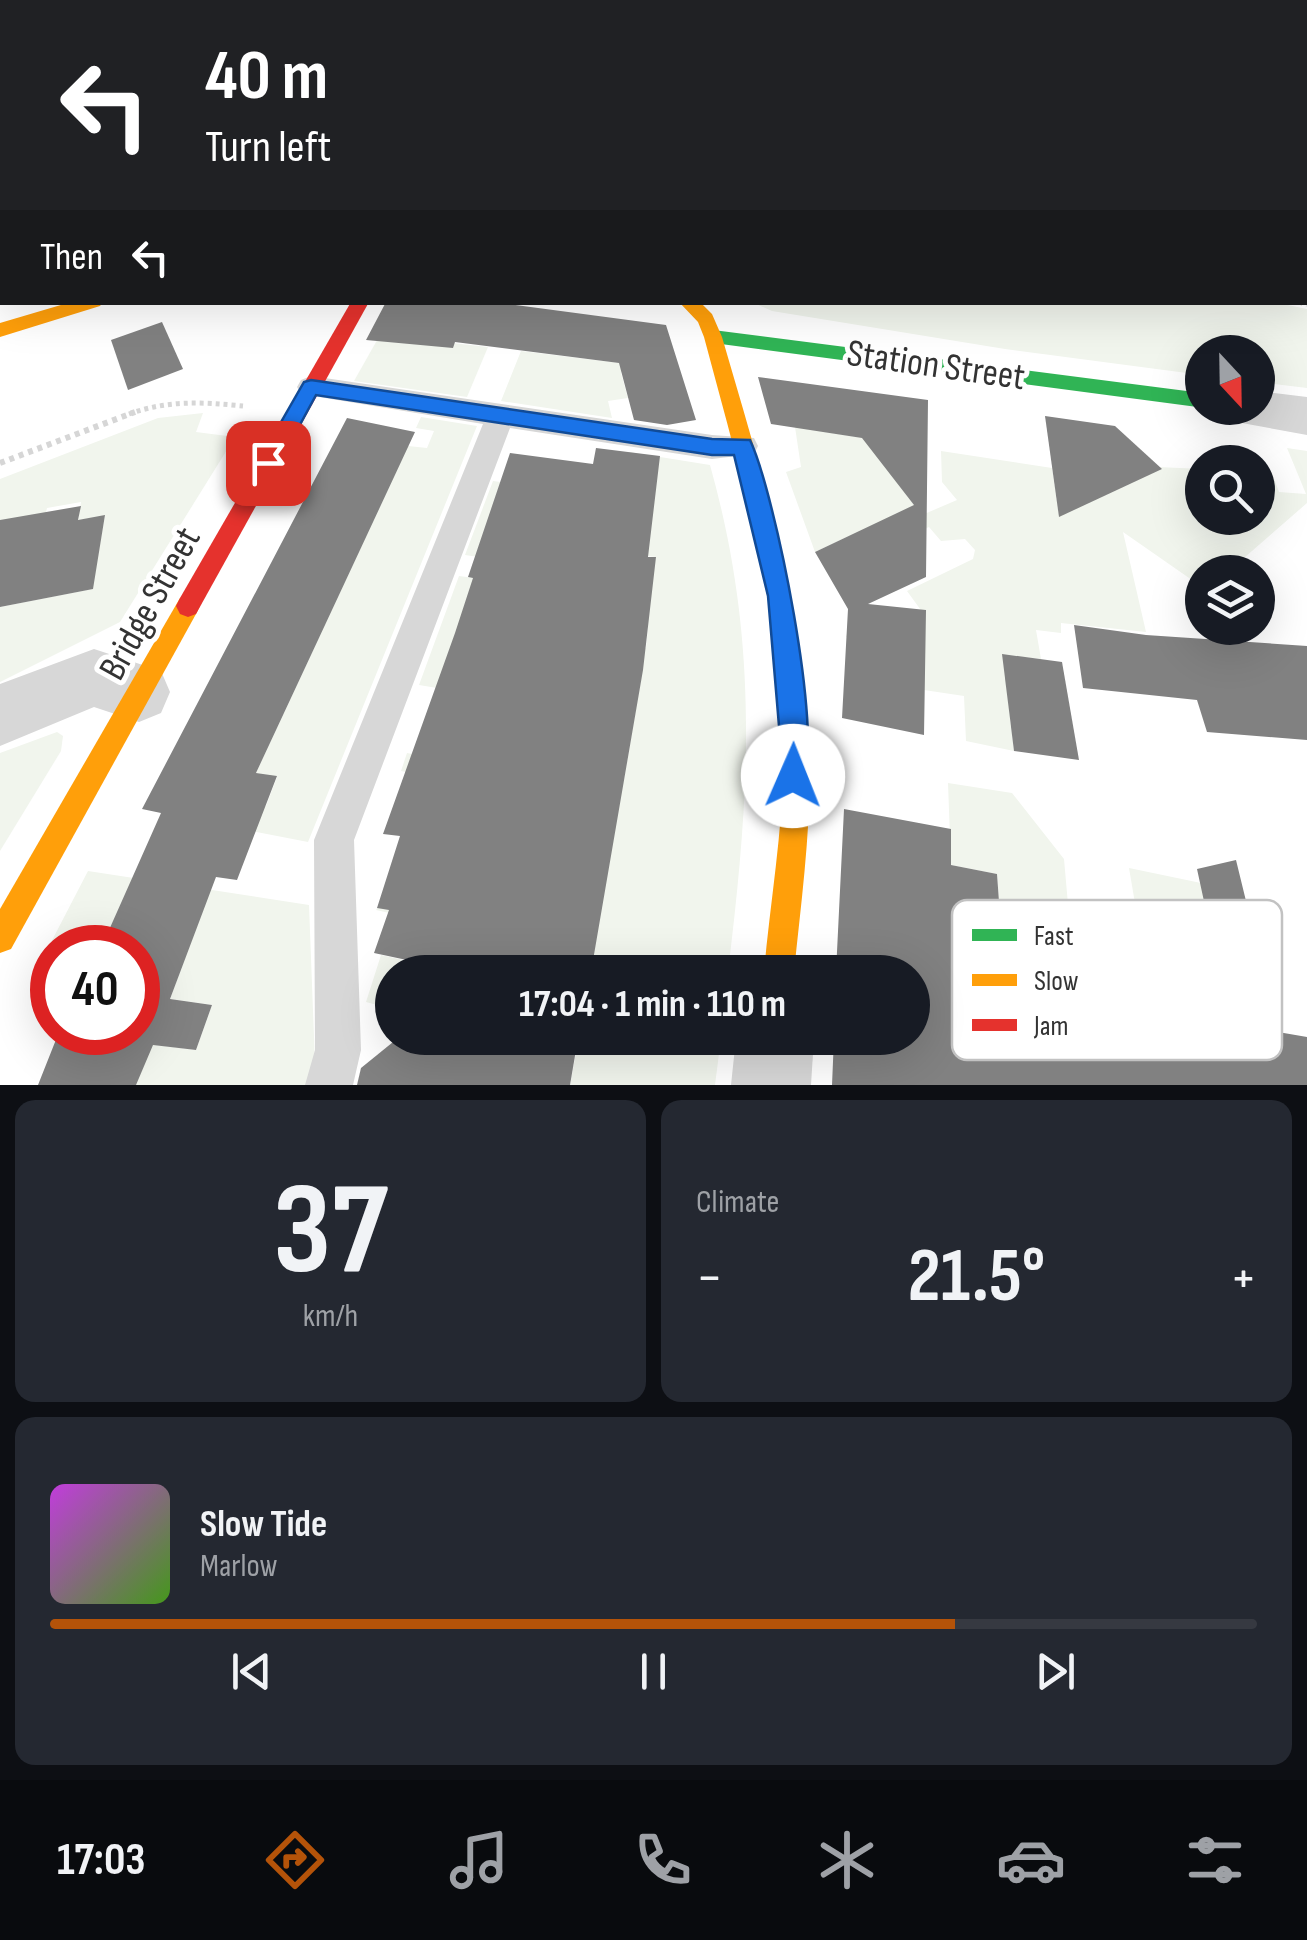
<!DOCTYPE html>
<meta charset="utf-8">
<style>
:root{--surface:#171b24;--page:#242831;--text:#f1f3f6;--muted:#9ea1a6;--line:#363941;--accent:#b45309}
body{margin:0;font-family:"Sofia Sans Condensed",sans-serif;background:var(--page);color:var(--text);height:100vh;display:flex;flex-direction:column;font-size:38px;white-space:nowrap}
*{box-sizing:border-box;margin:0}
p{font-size:32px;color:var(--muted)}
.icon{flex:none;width:55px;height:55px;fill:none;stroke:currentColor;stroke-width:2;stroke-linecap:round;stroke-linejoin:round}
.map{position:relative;height:1085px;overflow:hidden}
.panel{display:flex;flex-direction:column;gap:15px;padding:15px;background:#0d0f14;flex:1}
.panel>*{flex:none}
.guide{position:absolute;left:0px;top:0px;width:1308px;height:305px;box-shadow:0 10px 40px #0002;background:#202124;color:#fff;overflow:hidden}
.needle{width:65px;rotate:158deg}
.buttons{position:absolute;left:1185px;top:335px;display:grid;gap:20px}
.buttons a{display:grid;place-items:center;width:90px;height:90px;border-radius:50%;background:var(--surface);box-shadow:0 10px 40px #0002;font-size:50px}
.speed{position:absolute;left:30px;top:925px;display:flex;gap:20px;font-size:50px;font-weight:700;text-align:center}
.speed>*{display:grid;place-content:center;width:130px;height:130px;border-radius:50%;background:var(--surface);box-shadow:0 10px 40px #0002;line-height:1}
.speed .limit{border:15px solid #d22;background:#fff;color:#111}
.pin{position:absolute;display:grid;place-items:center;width:85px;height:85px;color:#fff;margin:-42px;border-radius:20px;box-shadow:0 5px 15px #0006}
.me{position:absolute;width:110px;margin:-55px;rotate:1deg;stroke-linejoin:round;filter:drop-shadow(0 0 8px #0008)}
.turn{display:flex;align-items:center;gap:35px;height:210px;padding:0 40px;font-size:45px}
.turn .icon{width:130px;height:130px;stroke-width:2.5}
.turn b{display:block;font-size:70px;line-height:85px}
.then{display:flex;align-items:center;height:95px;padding:0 40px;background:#0003;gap:20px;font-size:38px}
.big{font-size:75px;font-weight:700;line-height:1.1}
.panel .tile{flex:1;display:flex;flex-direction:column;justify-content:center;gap:15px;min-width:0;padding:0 35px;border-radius:20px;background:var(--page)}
.panel .dial{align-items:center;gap:0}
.dial b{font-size:130px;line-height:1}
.song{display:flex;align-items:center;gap:30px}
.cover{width:120px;height:120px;border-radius:15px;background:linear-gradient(135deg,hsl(290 70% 55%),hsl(100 70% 35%))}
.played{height:10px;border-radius:5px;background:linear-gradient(90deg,var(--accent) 75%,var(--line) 75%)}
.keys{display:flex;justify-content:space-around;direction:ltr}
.heat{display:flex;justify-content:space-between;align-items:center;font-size:55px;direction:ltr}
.panel .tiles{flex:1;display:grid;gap:15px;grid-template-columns:1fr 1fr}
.tile:last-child{grid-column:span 2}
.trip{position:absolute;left:375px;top:955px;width:555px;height:100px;border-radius:50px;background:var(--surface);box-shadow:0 10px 40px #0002;font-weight:700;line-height:100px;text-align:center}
.tabs{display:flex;height:160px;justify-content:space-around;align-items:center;background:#090b0e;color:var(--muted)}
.tabs .icon{width:70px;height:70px}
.tabs .selected{color:var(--accent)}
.tabs b{font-size:45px;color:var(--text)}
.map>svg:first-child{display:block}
</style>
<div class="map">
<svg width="1307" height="1085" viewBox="0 0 1307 1085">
<rect width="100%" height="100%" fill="#fff"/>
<g fill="#f1f5ed" fill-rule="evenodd">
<path d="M 754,303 L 1278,303 L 1307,309 L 1307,388 L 1258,382 L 1258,352 L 1202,352 L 1202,375 L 1005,349 L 772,311 Z"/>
<path d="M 380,335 L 488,347 L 467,397 L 354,381 Z"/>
<path d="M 521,351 L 628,364 L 621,373 L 628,398 L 608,401 L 612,418 L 501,401 Z"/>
<path d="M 203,413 L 196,432 L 235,437 L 120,622 L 0,682 L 0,607 L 92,589 L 105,516 L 78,520 L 81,502 L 47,508 L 43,525 L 0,520 L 0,479 L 158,418 Z"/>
<path d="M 421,417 L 477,426 L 308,842 L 231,827 L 266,806 L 277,777 L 256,773 L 408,446 L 427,448 L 434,431 L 416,428 Z"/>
<path d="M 795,427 L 906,445 L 899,485 L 922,515 L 957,500 L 942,482 L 941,451 L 1052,468 L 1059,515 L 1117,477 L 1152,460 L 1158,467 L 1202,469 L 1202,518 L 1258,518 L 1258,472 L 1272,473 L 1279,492 L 1306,494 L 1287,448 L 1307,451 L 1307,503 L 1228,572 L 1202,572 L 1202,587 L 1123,532 L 1146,632 L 1061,623 L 1061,633 L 1036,630 L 1041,659 L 1003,655 L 1014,751 L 966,741 L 964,696 L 924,690 L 923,650 L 846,637 L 852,617 L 923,613 L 907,591 L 973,559 L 975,550 L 965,539 L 941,541 L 929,527 L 865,557 L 849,536 L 815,552 L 786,472 L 801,467 Z"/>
<path d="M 629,452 L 710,465 C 760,643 750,791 728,972 L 581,972 L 551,966 L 503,938 L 493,972 L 392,972 L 392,1009 L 366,1002 L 381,955 L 439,968 L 451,927 L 376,910 L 449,780 L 401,771 L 407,753 L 460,763 L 437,688 L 419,685 L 459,576 L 512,583 L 519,563 L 465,555 L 493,481 L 588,494 L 627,459 ZM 579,548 L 656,557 L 637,625 L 648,627 L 646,648 L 537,636 ZM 642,673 L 624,780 L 546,769 Z"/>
<path d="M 57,732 L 63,736 L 61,751 L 0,851 L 0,753 Z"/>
<path d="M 948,783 L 1012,793 L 1064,859 L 1076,995 L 947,972 L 1001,926 L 997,874 L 951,865 Z"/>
<path d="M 1129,868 L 1201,883 L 1226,1012 L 1151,997 Z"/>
<path d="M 88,871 L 309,905 L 315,1063 L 310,1085 L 136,1085 L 110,1039 L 196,1050 L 212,1005 L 170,999 L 207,899 L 101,947 L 47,950 Z"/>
<path d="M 579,1038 L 721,1038 L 715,1085 L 570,1085 Z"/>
</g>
<g fill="#818181">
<path d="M 386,302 L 492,302 L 666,325 L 696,420 L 667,425 L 634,420 L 619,363 L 455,342 L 453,348 L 366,340 Z"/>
<path d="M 162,322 L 183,369 L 128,390 L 111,340 Z"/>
<path d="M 758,377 L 928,400 L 926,577 L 868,604 L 926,610 L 924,735 L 842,718 L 848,609 L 815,552 L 914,505 L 862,438 L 771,424 Z"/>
<path d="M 1045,416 L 1115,426 L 1162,469 L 1059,517 Z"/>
<path d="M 347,418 L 415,432 L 256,773 L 277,776 L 237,880 L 216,877 L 170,999 L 212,1005 L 196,1050 L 153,1045 L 136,1085 L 38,1085 L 59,1032 L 138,1032 L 138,948 L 101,948 L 161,813 L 142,809 Z"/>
<path d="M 596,448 L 660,456 L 648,557 L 656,557 L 643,670 L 591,972 L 463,972 L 374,953 L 389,910 L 377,908 L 400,836 L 383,834 L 455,633 L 473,578 L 468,577 L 510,453 L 593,464 Z"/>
<path d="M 81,506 L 78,520 L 105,515 L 93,589 L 0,607 L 0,520 Z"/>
<path d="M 1074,625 L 1146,635 L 1307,646 L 1307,740 L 1207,732 L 1197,700 L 1083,688 Z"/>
<path d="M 1002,654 L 1062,662 L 1079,760 L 1014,751 Z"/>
<path d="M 844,809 L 951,829 L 951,865 L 997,874 L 1005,984 L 1138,1006 L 1136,994 L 1228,1012 L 1197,869 L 1236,860 L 1278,1032 L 1307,1037 L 1307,1085 L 832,1085 L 834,1038 L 912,1038 L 912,972 L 836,972 Z"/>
<path d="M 398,1038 L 578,1038 L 570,1085 L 357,1085 L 361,1068 Z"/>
</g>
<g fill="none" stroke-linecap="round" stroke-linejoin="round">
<g stroke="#d6d6d6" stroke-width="5" stroke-dasharray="4 4" stroke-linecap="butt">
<path d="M 1299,302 L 1307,305"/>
<path d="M 129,414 C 168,400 202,402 243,406"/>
</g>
<path stroke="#d6d6d6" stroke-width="6" stroke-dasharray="5 5" stroke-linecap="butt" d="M 0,463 L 135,412"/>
<g fill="#d7d7d7" fill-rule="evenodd">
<path d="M 1307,16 L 1307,28 L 1305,29 L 1305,17 Z"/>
<path d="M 311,376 L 712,435 L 754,438 L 758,446 L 754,454 L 712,459 L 510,428 L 354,840 L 361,1050 L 353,1085 L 305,1085 L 315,1050 L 314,840 L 483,424 L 301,394 L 297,387 L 301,380 Z"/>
</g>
<g fill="#d7d7d7" fill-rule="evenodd">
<path d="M 1010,0 L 1044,0 L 1045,2 L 1012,2 Z"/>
<path d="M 2,33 L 2,54 L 0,55 L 0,34 Z"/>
<path d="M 1305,118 L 1307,119 L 1307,141 L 1305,140 Z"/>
<path d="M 1258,391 L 1307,397 L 1307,435 L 1231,421 L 1224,408 L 1258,408 Z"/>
<path d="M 94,649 L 161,671 L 170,692 L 161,713 L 139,722 L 94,707 L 0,746 L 0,684 Z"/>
<path d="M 736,1038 L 814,1038 L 811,1085 L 731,1085 Z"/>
</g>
<path fill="#30b455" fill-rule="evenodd" d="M 713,330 L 1202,393 L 1205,408 L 706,342 L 706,332 Z"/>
<g fill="#ff9f0a" fill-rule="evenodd">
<path d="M 71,302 L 103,302 L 100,306 L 0,337 L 0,323 Z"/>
<path d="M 679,302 L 700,302 L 712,314 L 722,337 C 760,468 802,600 809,737 C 813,815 802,895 794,972 L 764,972 C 771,893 786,814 783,735 C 778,599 739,468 704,337 L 698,322 Z"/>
<path d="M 188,595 L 196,598 L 200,606 L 196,614 L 11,949 L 0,953 L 0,909 L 180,598 Z"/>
</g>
<path fill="#e5322d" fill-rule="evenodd" d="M 351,302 L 369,302 L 196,614 L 188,617 L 180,614 L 176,606 L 180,598 Z"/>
</g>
<path fill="#1a73e8" stroke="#114b97" stroke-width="2.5" d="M 311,380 L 712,439 L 750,440 C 775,493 824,735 803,785 L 793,789 L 784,785 L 768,596 L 734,455 L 712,455 L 316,395 L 276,469 L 261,469 L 261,457 L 304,382 Z"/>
<g text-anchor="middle" stroke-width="10" stroke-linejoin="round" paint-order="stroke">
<g font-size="38" fill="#333" stroke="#fff">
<text transform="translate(936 364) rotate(8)" y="13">Station Street</text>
<text transform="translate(149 603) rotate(-61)" y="13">Bridge Street</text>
</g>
</g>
<rect x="952" y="900" width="330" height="160" rx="15" fill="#fff" stroke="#c2c2c2" stroke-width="2.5"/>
<rect x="972" y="929" width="45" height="12" fill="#30b455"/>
<rect x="972" y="974" width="45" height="12" fill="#ff9f0a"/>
<rect x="972" y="1019" width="45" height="12" fill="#e5322d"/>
<g font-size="28" fill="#333">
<text x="1034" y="945">Fast</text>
<text x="1034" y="990">Slow</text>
<text x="1034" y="1035">Jam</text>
</g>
</svg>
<div class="buttons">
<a><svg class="needle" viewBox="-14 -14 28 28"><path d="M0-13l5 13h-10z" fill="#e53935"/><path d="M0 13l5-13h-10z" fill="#9ea1a6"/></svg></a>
<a><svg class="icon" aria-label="search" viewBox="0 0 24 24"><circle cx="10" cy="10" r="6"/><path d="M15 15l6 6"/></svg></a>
<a><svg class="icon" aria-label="layers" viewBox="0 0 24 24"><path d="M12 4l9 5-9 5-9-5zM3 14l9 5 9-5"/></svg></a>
</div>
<div class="speed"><div class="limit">40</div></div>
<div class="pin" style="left:268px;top:463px;background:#d93025"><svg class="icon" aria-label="arrive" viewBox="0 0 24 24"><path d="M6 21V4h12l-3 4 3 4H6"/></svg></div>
<svg class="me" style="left:793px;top:776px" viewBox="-20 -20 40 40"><circle r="19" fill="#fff"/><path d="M0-13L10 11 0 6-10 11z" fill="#1a73e8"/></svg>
<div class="trip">17:04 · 1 min · 110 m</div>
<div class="guide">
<div class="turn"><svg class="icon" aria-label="left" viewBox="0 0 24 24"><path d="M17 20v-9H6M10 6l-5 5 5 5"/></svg><div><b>40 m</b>Turn left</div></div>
<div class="then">Then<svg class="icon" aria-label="left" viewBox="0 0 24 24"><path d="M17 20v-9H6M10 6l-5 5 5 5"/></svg></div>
</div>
</div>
<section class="panel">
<div class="tiles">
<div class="tile dial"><b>37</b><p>km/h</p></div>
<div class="tile"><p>Climate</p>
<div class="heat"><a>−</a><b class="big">21.5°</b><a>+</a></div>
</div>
<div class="tile">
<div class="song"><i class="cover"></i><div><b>Slow Tide</b><p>Marlow</p></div></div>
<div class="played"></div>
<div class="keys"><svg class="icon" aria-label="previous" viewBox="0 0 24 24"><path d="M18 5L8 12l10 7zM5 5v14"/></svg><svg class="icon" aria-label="pause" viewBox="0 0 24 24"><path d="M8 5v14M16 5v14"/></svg><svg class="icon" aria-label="next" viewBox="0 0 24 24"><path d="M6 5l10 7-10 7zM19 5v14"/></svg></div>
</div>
</div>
</section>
<nav class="tabs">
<b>17:03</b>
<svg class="icon selected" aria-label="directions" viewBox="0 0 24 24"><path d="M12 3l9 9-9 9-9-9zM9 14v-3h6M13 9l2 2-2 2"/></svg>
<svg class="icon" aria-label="music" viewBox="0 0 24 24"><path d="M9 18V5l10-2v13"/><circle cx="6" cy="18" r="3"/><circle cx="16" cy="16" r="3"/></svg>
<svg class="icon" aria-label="phone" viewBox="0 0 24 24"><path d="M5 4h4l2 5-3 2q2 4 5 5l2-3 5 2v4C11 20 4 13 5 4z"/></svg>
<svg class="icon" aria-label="climate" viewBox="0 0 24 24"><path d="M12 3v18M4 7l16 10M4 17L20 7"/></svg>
<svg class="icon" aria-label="car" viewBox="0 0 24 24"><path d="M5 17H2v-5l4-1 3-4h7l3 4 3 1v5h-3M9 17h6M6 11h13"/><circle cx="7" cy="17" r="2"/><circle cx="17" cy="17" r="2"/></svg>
<svg class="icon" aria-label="filters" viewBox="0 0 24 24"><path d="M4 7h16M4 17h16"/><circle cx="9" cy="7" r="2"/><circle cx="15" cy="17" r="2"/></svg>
</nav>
